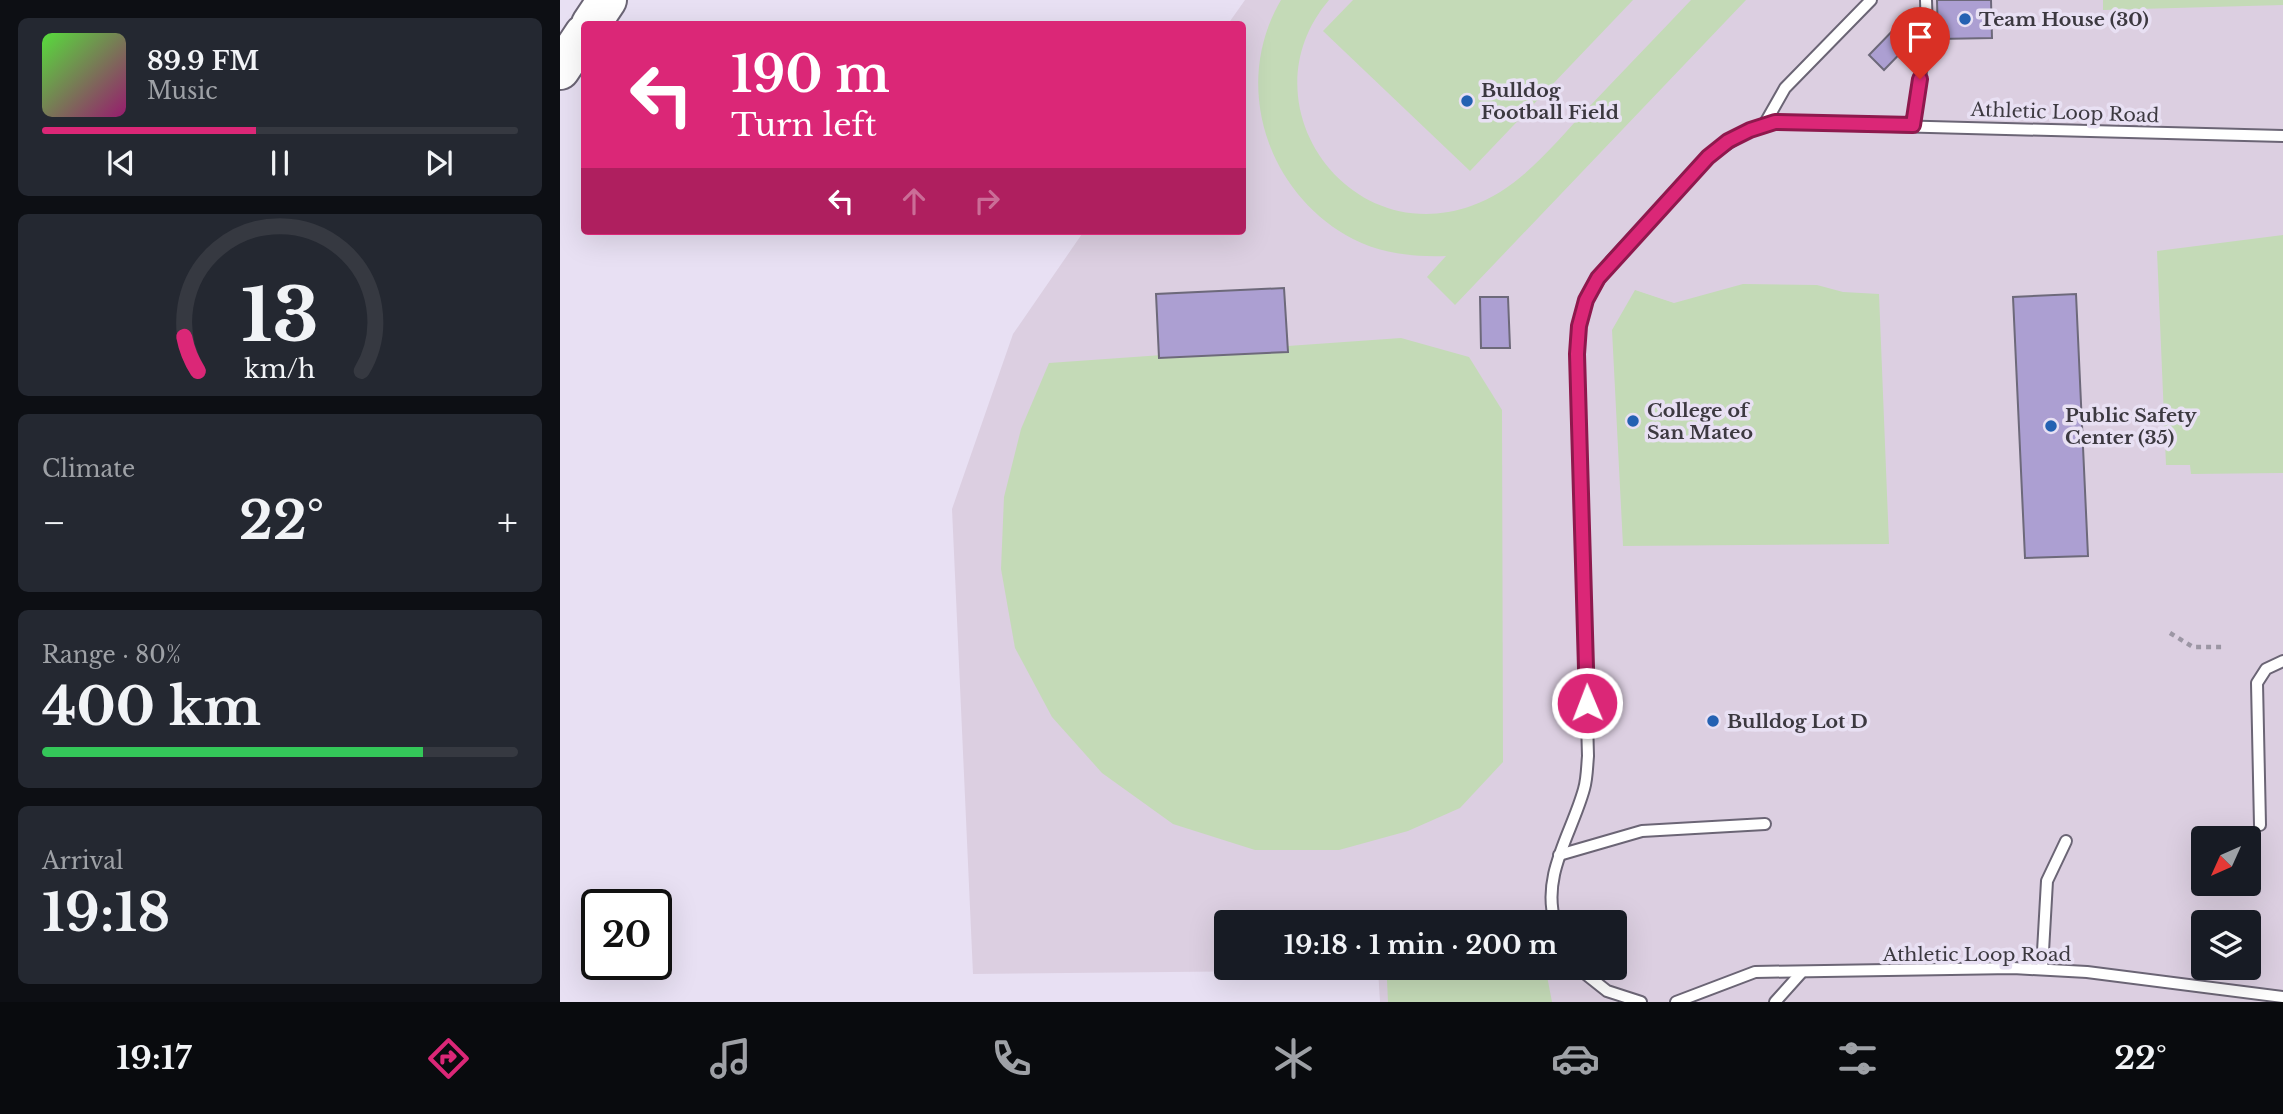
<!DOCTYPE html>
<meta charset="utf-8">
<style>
:root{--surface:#171b24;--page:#242831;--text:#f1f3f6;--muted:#9ea1a6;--line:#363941;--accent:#db2777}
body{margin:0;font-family:"Libre Baskerville",serif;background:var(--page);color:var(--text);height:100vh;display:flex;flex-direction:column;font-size:26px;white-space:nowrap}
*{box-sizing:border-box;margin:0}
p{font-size:23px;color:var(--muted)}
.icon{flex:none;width:38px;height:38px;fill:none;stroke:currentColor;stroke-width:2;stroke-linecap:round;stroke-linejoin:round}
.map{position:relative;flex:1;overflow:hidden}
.drawer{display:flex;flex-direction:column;gap:18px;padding:18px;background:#0d0f14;width:560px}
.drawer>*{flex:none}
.hud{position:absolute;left:21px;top:21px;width:665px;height:214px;border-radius:7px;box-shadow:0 7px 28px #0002;background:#db2777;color:#fff;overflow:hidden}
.needle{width:46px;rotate:225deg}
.buttons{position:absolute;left:1631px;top:826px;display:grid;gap:14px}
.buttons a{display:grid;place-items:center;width:70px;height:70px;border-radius:7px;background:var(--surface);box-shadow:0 7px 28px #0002;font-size:35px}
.speed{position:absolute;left:21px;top:889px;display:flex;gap:14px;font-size:35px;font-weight:700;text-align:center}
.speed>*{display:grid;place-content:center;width:91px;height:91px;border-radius:50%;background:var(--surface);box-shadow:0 7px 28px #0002;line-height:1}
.speed .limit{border:4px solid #111;border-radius:10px;background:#fff;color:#111}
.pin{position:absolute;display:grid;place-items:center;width:60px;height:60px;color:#fff;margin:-72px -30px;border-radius:50% 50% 50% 0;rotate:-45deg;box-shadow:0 0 7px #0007}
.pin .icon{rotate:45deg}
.me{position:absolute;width:77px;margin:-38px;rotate:359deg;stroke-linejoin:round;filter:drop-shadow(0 0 5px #0008)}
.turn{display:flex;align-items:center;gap:24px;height:147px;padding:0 35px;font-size:32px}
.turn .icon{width:91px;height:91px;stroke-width:2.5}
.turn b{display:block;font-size:49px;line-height:60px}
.lanes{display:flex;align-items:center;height:66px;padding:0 35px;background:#0003;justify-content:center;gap:35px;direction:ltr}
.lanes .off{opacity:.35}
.big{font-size:52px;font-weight:700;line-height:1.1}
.drawer .widget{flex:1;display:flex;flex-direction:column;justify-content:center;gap:10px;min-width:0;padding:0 24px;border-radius:10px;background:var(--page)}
.drawer .dial{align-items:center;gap:0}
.dial svg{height:182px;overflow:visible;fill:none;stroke:var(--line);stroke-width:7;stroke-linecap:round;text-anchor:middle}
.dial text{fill:var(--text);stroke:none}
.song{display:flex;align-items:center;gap:21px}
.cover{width:84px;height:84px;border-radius:10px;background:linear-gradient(135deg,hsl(110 70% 55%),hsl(320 70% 35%))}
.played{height:7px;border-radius:4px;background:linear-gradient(90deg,var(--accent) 45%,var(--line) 45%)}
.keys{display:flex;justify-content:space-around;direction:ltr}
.heat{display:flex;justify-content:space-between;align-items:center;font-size:38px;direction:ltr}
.charge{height:10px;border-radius:5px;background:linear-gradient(90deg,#34c759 80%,var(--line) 0)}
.trip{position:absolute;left:654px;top:910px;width:413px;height:70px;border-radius:7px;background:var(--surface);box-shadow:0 7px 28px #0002;font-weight:700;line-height:70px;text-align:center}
.tab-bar{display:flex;height:112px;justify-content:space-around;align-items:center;background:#090b0e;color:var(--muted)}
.tab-bar .icon{width:49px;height:49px}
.tab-bar .selected{color:var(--accent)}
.tab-bar b{font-size:32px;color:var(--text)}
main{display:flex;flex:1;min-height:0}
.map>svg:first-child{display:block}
</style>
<main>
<section class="drawer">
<div class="widget">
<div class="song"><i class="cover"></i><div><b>89.9 FM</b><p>Music</p></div></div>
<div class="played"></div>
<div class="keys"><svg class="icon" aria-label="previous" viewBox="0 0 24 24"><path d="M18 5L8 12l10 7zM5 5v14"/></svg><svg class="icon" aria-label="pause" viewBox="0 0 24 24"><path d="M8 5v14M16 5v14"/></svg><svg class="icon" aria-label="next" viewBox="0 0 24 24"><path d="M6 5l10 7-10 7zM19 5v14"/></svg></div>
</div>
<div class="widget dial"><svg viewBox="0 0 100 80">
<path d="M14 69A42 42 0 1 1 86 69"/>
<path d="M14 69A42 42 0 0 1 8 54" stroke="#db2777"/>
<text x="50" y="56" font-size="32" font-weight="700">13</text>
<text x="50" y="72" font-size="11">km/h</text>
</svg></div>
<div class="widget"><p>Climate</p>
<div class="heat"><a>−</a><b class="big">22°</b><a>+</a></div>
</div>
<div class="widget"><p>Range · 80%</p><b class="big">400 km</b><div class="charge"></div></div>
<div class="widget"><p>Arrival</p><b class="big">19:18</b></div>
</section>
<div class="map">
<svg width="1723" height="1002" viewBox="0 0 1723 1002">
<rect width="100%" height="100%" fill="#e8e0f3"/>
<path fill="#dccfe1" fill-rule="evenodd" d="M 685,0 L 1723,0 L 1723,1002 L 820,1002 L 818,970 L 413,974 L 392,509 L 453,334 L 524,231 L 682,231 L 682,24 L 668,24 ZM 1643,838 L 1689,838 L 1689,884 L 1643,884 ZM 667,922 L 1055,922 L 1055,968 L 667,968 ZM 1643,922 L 1689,922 L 1689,968 L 1643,968 Z"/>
<g fill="#c4dab7">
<path d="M 721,0 L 769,0 C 683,101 786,250 911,206 C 960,189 993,145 1028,108 C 1062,72 1097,36 1131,0 L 1186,0 L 895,305 L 867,277 L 886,256 C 854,257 822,254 793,239 C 707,194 671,85 721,0 Z"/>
<path d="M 793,0 L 1073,0 L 910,171 L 763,31 Z"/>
<path d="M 1543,0 L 1723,0 L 1723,5 L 1543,10 Z"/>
<path d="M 1723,235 L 1723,473 L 1631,474 L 1630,465 L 1606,465 L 1597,251 Z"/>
<path d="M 1183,284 L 1257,285 L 1283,292 L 1319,294 L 1329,544 L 1063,546 L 1052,330 L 1075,290 L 1114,303 Z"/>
<path d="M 841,338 L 909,357 L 942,410 L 943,762 L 900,808 L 848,831 L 779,850 L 695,850 L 613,824 L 542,773 L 492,717 L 455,648 L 441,569 L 444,497 L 461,429 L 489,363 Z"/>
<path d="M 987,976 L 992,1002 L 828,1002 L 827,980 Z"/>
</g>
<g fill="#ac9fd2" stroke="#6d697a" stroke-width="2">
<path d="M 1377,0 L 1431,0 L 1432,38 L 1378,39 Z"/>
<path d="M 1343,20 L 1358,35 L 1324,70 L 1309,55 Z"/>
<path d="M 724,288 L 728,352 L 599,358 L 596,294 Z"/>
<path d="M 1516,294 L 1528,556 L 1465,558 L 1453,297 Z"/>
<path d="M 920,297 L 948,297 L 950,348 L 921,348 Z"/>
</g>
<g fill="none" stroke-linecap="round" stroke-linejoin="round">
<defs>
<g id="lane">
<path d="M 1204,125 L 1225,88 L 1311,0"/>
<path d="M 1353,125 L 1367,32 L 1366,0"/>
<path d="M 1700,825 L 1697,683 L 1706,669 L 1723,661"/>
<path d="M 999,855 L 1082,831 L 1205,824"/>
<path d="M 995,922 C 981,875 1012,833 1024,789 C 1027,779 1027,767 1028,756 L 1017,354 L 1019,326 L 1026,300 L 1051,261 L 1148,157 L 1190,129 L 1215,123 L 1723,136"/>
<path d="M 1018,968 L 1047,991 L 1081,1002"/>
<path d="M 1482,969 L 1487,881 L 1506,841"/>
<path d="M 1116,1002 L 1195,972 L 1453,968 L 1527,972 L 1723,997"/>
<path d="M 1215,1002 L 1241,973"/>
</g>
<g id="highway">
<path d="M 31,24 L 47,0"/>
<path d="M 0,70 L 24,34"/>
</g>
</defs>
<use href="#lane" stroke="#6b6575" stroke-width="14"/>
<use href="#highway" stroke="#6b6575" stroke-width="42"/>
<path stroke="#9c96a4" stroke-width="4.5" stroke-dasharray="5 5" stroke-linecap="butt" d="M 1610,633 L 1633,647 L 1663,647"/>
<use href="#lane" stroke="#fff" stroke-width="10"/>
<use href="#highway" stroke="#fff" stroke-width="38"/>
</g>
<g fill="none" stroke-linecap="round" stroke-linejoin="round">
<defs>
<path id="route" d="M 1027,703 L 1017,354 L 1019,326 L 1026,300 L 1038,278 L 1148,157 L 1168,141 L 1190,130 L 1215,122 L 1353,125 L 1360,79"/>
</defs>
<use href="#route" stroke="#8e194d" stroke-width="18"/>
<use href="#route" stroke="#db2777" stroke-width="12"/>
</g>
<g fill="#2461b2" stroke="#e8e0f3" stroke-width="2.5">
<circle cx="1405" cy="19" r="7"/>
<circle cx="907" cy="101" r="7"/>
<circle cx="1073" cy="421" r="7"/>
<circle cx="1491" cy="426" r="7"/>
<circle cx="1153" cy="721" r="7"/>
</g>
<g text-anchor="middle" stroke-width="7" stroke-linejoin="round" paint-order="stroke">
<g font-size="19" font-weight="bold" fill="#3c3940" stroke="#e8e0f3" text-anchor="start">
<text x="1419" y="26">Team House (30)</text>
<text x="921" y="97">Bulldog<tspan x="921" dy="22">Football Field</tspan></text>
<text x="1087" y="417">College of<tspan x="1087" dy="22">San Mateo</tspan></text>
<text x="1505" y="422">Public Safety<tspan x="1505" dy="22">Center (35)</tspan></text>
<text x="1167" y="728">Bulldog Lot D</text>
</g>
<g font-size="19" fill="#3c3940" stroke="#e8e0f3">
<text transform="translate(1505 112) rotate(2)" y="7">Athletic Loop Road</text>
<text x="1417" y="961">Athletic Loop Road</text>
</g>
</g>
</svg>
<div class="buttons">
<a><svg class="needle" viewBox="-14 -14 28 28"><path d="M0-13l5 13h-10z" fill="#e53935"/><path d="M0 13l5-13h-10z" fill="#9ea1a6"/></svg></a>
<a><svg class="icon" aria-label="layers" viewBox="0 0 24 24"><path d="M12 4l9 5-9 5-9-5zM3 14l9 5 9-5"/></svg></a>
</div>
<div class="speed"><div class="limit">20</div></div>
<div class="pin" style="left:1360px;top:79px;background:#d93025"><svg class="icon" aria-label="arrive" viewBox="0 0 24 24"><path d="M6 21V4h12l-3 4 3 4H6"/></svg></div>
<svg class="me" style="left:1027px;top:703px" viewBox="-20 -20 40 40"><circle r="17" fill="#db2777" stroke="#fff" stroke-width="3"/><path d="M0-11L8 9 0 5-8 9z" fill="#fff"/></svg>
<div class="trip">19:18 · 1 min · 200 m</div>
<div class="hud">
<div class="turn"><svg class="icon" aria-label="left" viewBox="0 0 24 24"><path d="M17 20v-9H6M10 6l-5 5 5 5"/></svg><div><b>190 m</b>Turn left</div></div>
<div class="lanes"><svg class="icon" aria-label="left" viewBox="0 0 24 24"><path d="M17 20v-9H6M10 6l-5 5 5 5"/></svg><svg class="icon off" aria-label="ahead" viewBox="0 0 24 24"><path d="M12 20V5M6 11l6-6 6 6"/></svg><svg class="icon off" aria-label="right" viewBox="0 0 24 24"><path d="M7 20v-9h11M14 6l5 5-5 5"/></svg></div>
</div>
</div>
</main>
<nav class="tab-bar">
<b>19:17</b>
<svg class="icon selected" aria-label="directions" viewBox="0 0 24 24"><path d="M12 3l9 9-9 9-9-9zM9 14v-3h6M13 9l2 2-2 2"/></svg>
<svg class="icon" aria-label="music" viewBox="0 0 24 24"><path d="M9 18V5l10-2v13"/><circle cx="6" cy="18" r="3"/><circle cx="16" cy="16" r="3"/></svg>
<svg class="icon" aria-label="phone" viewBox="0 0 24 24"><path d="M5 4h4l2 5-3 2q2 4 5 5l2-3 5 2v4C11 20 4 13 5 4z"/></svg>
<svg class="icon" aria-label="climate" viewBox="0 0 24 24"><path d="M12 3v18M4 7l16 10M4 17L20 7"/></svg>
<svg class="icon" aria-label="car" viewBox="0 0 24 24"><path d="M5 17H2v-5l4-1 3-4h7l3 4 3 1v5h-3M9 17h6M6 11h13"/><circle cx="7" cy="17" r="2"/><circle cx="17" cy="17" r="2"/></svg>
<svg class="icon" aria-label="filters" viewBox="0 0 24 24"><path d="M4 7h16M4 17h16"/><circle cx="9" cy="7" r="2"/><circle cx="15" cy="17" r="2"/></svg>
<b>22°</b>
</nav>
